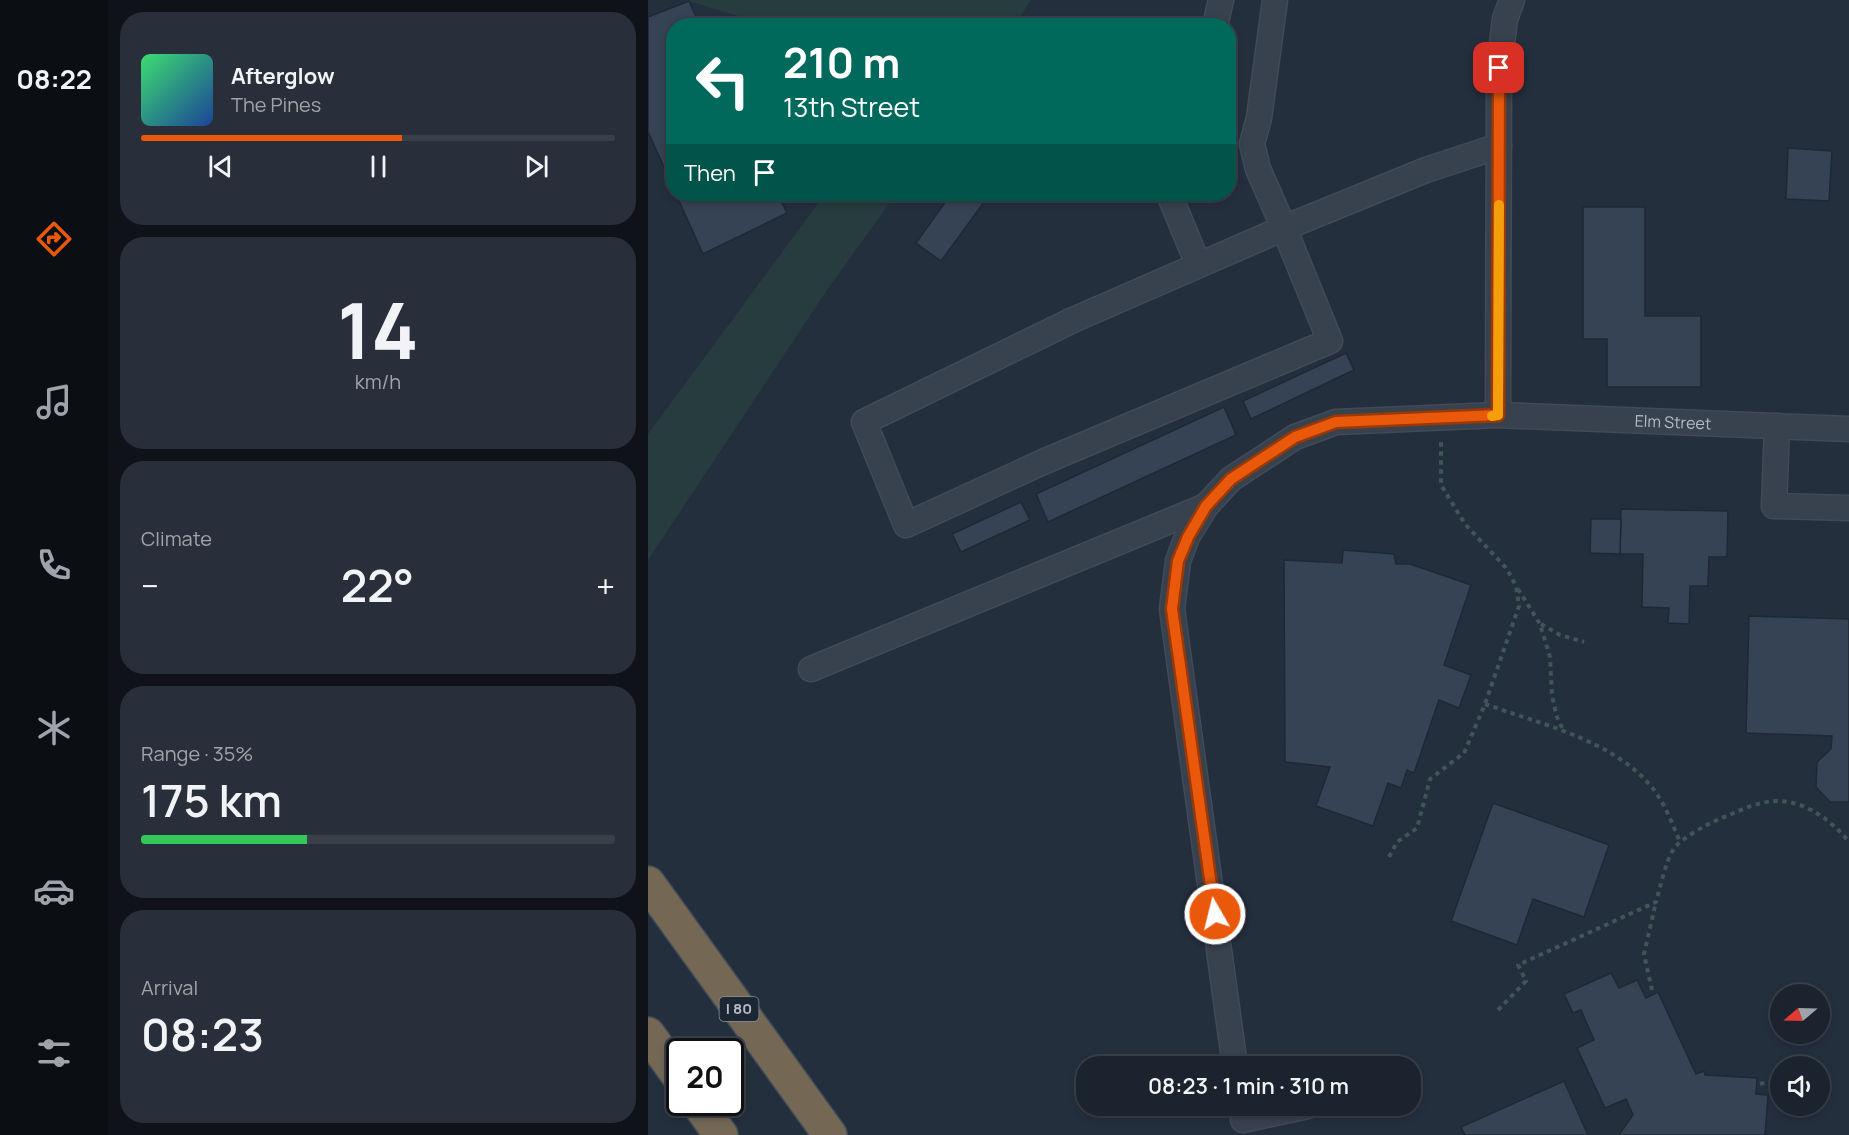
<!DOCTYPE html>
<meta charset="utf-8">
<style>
:root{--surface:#1b232e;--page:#282f3a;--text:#f1f3f6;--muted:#a0a4aa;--line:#39404a;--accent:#ea580c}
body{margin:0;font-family:Manrope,sans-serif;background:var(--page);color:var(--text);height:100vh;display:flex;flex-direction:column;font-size:22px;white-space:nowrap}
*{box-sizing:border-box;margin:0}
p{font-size:20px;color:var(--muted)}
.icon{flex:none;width:33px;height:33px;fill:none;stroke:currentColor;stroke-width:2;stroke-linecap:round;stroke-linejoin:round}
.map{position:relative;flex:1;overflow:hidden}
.details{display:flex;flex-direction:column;gap:12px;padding:12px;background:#0f1319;width:540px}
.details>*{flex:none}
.guide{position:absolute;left:18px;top:18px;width:570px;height:183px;border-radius:24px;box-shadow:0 3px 9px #0003,0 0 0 2px var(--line);background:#00695c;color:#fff;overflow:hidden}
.needle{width:39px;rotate:251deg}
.fabs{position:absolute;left:1122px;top:984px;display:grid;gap:12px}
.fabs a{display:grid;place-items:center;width:60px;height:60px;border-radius:50%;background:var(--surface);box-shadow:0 3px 9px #0003,0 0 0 2px var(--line);font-size:30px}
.speed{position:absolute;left:18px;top:1038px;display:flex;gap:12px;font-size:30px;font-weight:700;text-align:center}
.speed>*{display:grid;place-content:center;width:78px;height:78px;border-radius:50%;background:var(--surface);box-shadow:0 3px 9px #0003,0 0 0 2px var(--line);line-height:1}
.speed .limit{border:3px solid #111;border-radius:9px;background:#fff;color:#111}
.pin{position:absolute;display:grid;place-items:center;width:51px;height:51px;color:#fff;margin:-26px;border-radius:12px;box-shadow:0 3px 9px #0006}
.me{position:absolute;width:66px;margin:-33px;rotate:352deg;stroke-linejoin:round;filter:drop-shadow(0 0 4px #0008)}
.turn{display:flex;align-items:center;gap:21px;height:126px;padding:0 18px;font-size:27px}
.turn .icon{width:78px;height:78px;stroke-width:2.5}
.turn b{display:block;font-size:42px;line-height:51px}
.then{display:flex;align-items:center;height:57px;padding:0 18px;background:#0003;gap:12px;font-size:22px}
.big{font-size:45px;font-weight:600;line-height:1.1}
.details .widget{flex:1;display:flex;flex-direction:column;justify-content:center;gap:9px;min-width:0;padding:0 21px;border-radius:24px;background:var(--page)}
.details .dial{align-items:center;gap:0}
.dial b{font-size:78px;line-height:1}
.song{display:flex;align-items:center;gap:18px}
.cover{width:72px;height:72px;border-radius:9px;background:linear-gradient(135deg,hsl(140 70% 55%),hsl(220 70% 35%))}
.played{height:6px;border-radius:3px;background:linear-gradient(90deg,var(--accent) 55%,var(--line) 55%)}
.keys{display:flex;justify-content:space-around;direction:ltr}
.heat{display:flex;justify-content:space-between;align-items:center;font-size:33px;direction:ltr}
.charge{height:9px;border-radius:4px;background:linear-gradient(90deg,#34c759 35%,var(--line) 0)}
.trip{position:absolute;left:428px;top:1056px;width:345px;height:60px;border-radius:24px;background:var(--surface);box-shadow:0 3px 9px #0003,0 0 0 2px var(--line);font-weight:600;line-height:60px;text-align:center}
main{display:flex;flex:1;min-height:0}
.tab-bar{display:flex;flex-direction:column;width:108px;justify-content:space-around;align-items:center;background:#0b0e12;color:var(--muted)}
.tab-bar .icon{width:42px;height:42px}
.tab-bar .active{color:var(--accent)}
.tab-bar b{font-size:27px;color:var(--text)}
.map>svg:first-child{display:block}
</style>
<main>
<nav class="tab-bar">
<b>08:22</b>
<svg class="icon active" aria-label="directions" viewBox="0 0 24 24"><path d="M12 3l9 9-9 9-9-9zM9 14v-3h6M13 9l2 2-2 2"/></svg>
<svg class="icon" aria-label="music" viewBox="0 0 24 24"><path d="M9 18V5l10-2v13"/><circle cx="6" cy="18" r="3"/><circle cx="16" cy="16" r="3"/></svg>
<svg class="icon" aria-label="phone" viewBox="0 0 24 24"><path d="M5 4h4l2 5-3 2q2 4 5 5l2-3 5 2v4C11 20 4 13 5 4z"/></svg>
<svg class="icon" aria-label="climate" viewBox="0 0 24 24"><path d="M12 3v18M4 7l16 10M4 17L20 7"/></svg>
<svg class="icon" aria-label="car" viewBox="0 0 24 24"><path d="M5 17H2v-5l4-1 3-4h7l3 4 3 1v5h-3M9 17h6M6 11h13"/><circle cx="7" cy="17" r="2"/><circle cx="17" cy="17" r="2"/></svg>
<svg class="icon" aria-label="filters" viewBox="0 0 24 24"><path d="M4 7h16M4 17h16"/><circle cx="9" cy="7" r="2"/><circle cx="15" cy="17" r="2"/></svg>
</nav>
<section class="details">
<div class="widget">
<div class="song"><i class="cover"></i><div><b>Afterglow</b><p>The Pines</p></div></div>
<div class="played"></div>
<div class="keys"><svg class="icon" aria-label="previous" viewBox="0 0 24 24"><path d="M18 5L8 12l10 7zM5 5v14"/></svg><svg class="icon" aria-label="pause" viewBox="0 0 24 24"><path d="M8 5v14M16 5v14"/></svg><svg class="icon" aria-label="next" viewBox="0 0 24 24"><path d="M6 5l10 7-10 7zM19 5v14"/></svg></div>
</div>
<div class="widget dial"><b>14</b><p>km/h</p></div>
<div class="widget"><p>Climate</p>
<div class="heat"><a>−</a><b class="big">22°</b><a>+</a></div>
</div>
<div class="widget"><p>Range · 35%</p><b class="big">175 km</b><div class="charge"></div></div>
<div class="widget"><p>Arrival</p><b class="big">08:23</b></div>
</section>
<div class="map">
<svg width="1201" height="1135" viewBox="0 0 1201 1135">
<rect width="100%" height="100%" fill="#242f3e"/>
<g fill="#263c3f">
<path d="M 37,0 L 383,0 L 366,26 L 133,25 L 110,22 Z"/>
<path d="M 177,194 L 248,194 L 179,290 L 0,560 L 0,434 Z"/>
</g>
<g fill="#364354" stroke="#1f2835" stroke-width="1.5">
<path d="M 41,1 L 52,26 L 26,26 L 26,189 L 0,132 L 0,17 Z"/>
<path d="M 497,20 L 504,26 L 492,26 Z"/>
<path d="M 1140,148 L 1184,151 L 1181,201 L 1138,199 Z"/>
<path d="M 28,194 L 130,194 L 139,213 L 55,254 Z"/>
<path d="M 303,194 L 342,194 L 293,261 L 268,243 Z"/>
<path d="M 935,207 L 997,207 L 997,316 L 1053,316 L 1053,387 L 959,387 L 959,339 L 935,339 Z"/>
<path d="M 698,353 L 706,370 L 603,419 L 595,401 Z"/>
<path d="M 576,407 L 588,435 L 400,522 L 388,494 Z"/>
<path d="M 373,502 L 382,520 L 313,552 L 304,534 Z"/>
<path d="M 973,509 L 1080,511 L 1079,557 L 1061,557 L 1060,586 L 1042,586 L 1041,624 L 1020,623 L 1021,608 L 994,607 L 995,554 L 972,554 Z"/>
<path d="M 943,519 L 973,519 L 972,554 L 942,553 Z"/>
<path d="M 695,550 L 746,554 L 748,564 L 762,564 L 823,585 L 796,665 L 823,675 L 811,708 L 791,700 L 766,773 L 759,770 L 753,788 L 740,783 L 725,826 L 668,806 L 682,767 L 637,762 L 636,560 L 694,563 Z"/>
<path d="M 1101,616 L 1201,619 L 1201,802 L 1182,802 L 1168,787 L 1169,762 L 1183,749 L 1184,736 L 1098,733 Z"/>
<path d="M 845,803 L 961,845 L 936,917 L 885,899 L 869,945 L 803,921 Z"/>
<path d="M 963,973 L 971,988 L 989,980 L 998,998 L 1010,992 L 1048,1074 L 1056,1071 L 1057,1075 L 1109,1078 L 1108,1094 L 1120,1095 L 1117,1135 L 971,1135 L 985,1115 L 978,1099 L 957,1108 L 929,1048 L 946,1040 L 933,1010 L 925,1013 L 916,994 Z"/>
<path d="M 916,1081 L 940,1135 L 817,1135 L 813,1127 Z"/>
</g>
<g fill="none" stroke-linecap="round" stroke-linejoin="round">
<defs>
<g id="minor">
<path d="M 627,0 L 611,118 L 604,144 L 610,169 L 636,228 L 778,170 L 851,146"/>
<path d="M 567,26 L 573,0"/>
<path d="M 521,194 L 550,264"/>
<path d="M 636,228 L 682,341 L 395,462 L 258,525 L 216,422 L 425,320 Z"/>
<path d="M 850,415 L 851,68 L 857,19 L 864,0"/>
<path d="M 1129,426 L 1126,506 L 1201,508"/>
<path d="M 163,669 L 558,506"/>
<path id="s1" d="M 587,1066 L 524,609 L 530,561 L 539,537 L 558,506 L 583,479 L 647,437 L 688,422 L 850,415 L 1201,429"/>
<path d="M 595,1120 L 660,1106"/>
</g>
<g id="highway">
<path d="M 0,883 L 182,1135"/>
<path d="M 0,1034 L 32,1078"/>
<path d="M 49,1102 L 73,1135"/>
</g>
</defs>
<use href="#minor" stroke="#414a57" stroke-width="27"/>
<use href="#highway" stroke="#434c59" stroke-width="36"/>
<g stroke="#3f5557" stroke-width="4" stroke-dasharray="4.5 4.5" stroke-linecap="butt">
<path d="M 870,589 L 892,624 L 902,657 L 904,696 L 909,717 L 916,732"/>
<path d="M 893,624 L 912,635 L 936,642"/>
<path d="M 837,704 C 892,724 962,739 1002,785 C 1016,801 1024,823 1032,842"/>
<path d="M 741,857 L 749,842 L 769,828 L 782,779 L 816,753 L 837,704 L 871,606 L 868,586 L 859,569 L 817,524 L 793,485 L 793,438"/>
<path d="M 1004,990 L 996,954 L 1008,902"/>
<path d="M 850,1010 L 878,981 L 870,965 L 1008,902 C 1012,888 1018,861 1025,850 C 1033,838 1058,825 1071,819 C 1085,814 1099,806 1114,803 C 1148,794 1181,817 1201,842"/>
<path d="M 1167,1066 L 1175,1063"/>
<path d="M 1112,1084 L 1132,1079"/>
</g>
<use href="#minor" stroke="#38414e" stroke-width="24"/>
<use href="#highway" stroke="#746855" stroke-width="33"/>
</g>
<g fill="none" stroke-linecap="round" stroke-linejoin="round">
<defs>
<path id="route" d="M 567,914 L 524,609 L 530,561 L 540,537 L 558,506 L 583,479 L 647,437 L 688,422 L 850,415 L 851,68"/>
</defs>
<use href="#route" stroke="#983908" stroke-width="15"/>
<use href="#route" stroke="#ea580c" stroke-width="10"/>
<path stroke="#f59e0b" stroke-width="10" d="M 844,416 L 850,415 L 851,205"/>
</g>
<g text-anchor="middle" stroke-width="6" stroke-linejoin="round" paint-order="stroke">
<rect fill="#1d2633" stroke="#878f9c" stroke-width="1.5" x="71.5" y="997" width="39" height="24" rx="4.5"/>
<g font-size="15" font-weight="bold" fill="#b4bcc9">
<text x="91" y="1014">I 80</text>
</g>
<g font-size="16" fill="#b4bcc9" stroke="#1d2633">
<text dy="6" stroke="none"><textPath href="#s1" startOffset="1066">Elm Street</textPath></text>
</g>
</g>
</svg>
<div class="fabs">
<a><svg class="needle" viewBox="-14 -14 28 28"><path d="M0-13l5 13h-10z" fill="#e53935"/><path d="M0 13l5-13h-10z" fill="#a0a4aa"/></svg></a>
<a><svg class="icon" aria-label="sound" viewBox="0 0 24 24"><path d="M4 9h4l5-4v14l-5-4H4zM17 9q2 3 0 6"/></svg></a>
</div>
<div class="speed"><div class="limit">20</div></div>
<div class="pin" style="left:851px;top:68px;background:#d93025"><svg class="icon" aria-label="arrive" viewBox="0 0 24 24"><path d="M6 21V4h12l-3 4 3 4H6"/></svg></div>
<svg class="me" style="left:567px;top:914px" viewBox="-20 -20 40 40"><circle r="17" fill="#ea580c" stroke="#fff" stroke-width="3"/><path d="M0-11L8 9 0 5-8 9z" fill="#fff"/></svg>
<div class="trip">08:23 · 1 min · 310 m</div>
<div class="guide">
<div class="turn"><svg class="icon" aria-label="left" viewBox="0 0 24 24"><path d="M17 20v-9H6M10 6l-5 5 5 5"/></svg><div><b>210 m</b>13th Street</div></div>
<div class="then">Then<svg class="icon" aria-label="arrive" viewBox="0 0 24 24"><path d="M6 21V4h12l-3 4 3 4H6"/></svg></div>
</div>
</div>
</main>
